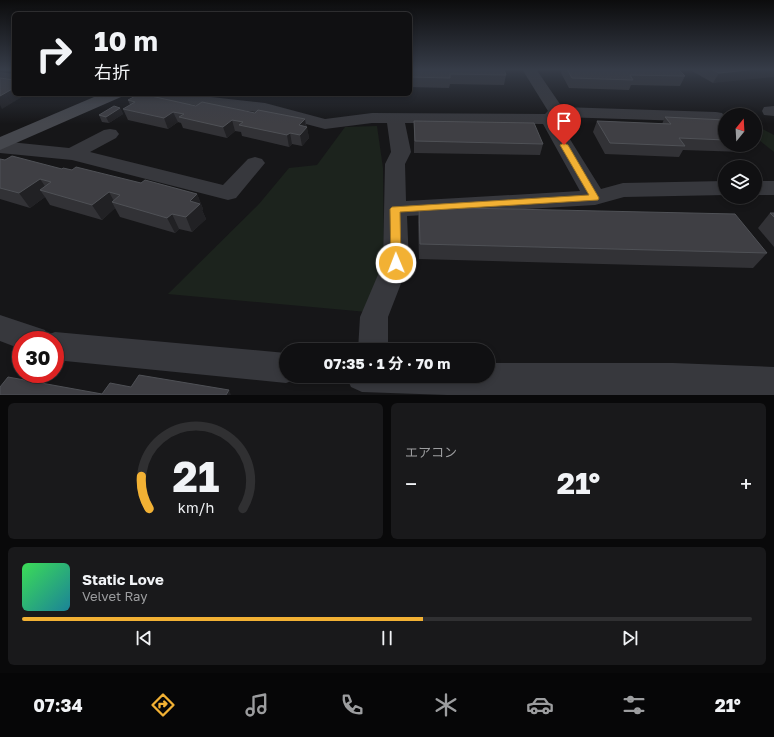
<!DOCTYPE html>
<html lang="ja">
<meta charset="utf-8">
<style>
:root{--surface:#101012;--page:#19191b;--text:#f1f3f6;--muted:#9c9d9f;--line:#303032;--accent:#f2b134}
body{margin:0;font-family:"Golos Text","Noto Sans JP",sans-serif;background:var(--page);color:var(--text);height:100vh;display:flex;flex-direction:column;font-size:15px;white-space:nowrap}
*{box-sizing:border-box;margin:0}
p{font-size:13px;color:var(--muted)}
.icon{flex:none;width:22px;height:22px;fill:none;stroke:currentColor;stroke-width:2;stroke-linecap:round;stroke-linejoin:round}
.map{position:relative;height:395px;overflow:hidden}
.details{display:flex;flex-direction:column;gap:8px;padding:8px;background:#09090a;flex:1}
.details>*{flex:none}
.hud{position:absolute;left:12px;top:12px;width:400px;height:84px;border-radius:6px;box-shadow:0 2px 6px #0003,0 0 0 1px var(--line);background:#101012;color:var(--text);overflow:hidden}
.needle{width:26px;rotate:18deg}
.controls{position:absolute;left:718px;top:108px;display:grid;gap:8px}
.controls a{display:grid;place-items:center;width:44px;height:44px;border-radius:50%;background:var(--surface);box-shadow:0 2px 6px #0003,0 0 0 1px var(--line);font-size:20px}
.speed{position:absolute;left:12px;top:331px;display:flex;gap:8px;font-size:20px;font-weight:700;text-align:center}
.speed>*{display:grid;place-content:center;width:52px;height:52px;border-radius:50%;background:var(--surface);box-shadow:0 2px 6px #0003,0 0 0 1px var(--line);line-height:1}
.speed .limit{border:6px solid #d22;background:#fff;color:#111}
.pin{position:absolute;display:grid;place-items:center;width:34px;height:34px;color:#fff;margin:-41px -17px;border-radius:50% 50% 50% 0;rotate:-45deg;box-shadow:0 0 4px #0007}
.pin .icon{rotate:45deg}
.me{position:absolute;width:44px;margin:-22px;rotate:359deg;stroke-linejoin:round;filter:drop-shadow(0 0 3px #0008)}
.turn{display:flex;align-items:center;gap:14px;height:84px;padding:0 16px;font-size:18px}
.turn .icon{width:52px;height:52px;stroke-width:2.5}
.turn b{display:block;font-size:28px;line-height:34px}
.big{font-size:30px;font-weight:700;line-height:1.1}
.details .tile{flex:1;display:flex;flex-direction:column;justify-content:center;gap:6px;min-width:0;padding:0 14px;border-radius:6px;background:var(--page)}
.details .dial{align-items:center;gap:0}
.dial svg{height:104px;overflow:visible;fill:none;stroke:var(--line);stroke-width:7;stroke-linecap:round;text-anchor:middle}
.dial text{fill:var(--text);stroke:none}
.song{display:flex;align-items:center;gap:12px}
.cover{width:48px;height:48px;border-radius:6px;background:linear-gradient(135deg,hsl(130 70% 55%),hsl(190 70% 35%))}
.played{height:4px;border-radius:2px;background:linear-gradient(90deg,var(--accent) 55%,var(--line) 55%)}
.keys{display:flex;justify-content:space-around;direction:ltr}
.heat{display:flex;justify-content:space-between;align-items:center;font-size:22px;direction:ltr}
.details .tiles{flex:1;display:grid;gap:8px;grid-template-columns:1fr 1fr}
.tile:last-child{grid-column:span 2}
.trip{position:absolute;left:279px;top:343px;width:216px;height:40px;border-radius:20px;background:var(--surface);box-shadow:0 2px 6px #0003,0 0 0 1px var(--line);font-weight:700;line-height:40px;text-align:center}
.menu{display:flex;height:64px;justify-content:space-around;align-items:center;background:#060607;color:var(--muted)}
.menu .icon{width:28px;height:28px}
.menu .on{color:var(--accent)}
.menu b{font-size:18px;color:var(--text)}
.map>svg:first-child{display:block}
</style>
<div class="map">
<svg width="774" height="395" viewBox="0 0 774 395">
<rect width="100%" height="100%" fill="#161618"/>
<g fill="#1c231d">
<path d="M 755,125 L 774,135 L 774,152 L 755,137 Z"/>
<path d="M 377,126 L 383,168 L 384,264 L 367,312 L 168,294 L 259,204 L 289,168 L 317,165 L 345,127 Z"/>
</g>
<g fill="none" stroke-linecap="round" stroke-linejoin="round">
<g fill="#37383d" fill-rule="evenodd">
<path d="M 522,69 L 536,69 L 562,107 L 716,112 L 722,113 L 725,117 L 722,121 L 716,122 L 561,117 L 558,120 L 601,189 L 623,183 L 725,181 L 725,195 L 624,197 L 595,205 L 407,216 L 409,263 L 388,317 L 388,350 L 358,350 L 360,317 L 383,263 L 385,164 L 391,152 L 387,123 L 372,123 L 325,129 L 264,113 L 159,101 L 153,99 L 151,96 L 152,94 L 184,94 L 265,103 L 325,119 L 372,113 L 545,114 L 548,111 ZM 405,123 L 543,124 L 580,191 L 406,201 L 405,164 L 411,152 Z"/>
<path d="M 0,72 L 14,74 L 14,84 L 0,82 Z"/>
<path d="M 774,106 L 774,116 L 764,115 L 762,111 L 764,107 Z"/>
<path d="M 110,129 L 116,130 L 119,134 L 116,138 L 90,152 L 223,185 L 248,159 L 255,157 L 262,159 L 265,163 L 236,198 L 228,200 L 72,160 L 0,153 L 0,141 L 69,148 L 104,130 Z"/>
<rect x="755" y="181" width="19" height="14"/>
<path d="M 0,315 L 45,330 L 47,335 L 55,332 L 286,353 L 286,376 L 299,376 L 297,379 L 286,383 L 55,360 L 55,340 L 21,340 L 21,349 L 0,341 Z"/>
<path d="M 488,363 L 673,363 L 774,367 L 774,395 L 447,395 L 362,392 L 351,387 L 346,376 L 488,376 Z"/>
</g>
<path fill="#45474d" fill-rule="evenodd" d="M 101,94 L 123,94 L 121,97 L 0,150 L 0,137 Z"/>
</g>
<g fill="#323236">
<path d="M 410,69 L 506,75 L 504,85 L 450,84 L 449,88 L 410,87 Z"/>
<path d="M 562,69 L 678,69 L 685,76 L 680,86 L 631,85 L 629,90 L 569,88 L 561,73 Z"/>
<path d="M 693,69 L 774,69 L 713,83 L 692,71 Z"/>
<path d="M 128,100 L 196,106 L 305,119 L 309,138 L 302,146 L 292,144 L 289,147 L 242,136 L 241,132 L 235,131 L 227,138 L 183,128 L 181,123 L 178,122 L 168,129 L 128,120 L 123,109 L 130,105 Z"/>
<path d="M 120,108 L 123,114 L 109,123 L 102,122 L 99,115 Z"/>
<path d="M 665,117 L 725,120 L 725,145 L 750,145 L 744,152 L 683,150 L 679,157 L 605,154 L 593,132 L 597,121 L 662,124 Z"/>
<path d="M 414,121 L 543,144 L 540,155 L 414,153 Z"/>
<path d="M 0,159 L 62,169 L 72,170 L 197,194 L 203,209 L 202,210 L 206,219 L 192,232 L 179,229 L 175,233 L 120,217 L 115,208 L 102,220 L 50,205 L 45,197 L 30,208 L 0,199 Z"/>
<path d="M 419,207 L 767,253 L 753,268 L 419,259 L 418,222 Z"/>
<path d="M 770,213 L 774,213 L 774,247 L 758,228 Z"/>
</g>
<g fill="#212124">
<path d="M 758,69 L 774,69 L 774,77 L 713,83 L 719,73 Z"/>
<path d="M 14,88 L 14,94 L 27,94 L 2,109 L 0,105 L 0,96 Z"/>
<path d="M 120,108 L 123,114 L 109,123 L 106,117 Z"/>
<path d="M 173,112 L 178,122 L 168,129 L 164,118 Z"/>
<path d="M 305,119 L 306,128 L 307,127 L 309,138 L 302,146 L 300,135 L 299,125 Z"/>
<path d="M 232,120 L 235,131 L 227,138 L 223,127 Z"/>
<path d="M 290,133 L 292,144 L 289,147 L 287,135 Z"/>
<path d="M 40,179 L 49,192 L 40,190 L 45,197 L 30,208 L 19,193 Z"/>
<path d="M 109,192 L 115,203 L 112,202 L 115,208 L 102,220 L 92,205 Z"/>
<path d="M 197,194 L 203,209 L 202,210 L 206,219 L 192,232 L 186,217 L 190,201 Z"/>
<path d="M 172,214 L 179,229 L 175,233 L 167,218 Z"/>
<path d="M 229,390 L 231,395 L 226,395 Z"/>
</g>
<g fill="#3f3f44" stroke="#4f5156">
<path d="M 410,69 L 504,69 L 506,75 L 450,74 L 450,78 L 410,77 Z"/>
<path d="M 567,69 L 678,69 L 685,76 L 630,75 L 633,80 L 572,78 Z"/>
<path d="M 711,69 L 758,69 L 719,73 Z"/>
<path d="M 0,78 L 14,80 L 14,88 L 0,96 Z"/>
<path d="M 139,94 L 142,94 L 196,106 L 202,102 L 255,113 L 258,110 L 305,119 L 299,125 L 307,127 L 300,135 L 290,133 L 287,135 L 239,125 L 243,122 L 232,120 L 223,127 L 179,117 L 184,114 L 173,112 L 164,118 L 123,109 L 135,102 L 128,100 Z"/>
<path d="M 114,106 L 120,108 L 106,117 L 99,115 Z"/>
<path d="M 665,117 L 725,120 L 725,140 L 679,138 L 685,146 L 610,143 L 597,121 L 671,124 Z"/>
<path d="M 414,121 L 534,123 L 543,144 L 415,141 Z"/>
<path d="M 12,156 L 62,169 L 63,168 L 72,170 L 76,167 L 141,183 L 145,180 L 197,194 L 190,201 L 200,204 L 186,217 L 172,214 L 167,218 L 112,202 L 120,195 L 109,192 L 92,205 L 40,190 L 51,182 L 40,179 L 19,193 L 0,188 L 0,159 L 5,160 Z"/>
<path d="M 419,207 L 735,214 L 767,253 L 420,244 Z"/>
<path d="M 770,213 L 774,213 L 774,217 Z"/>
<path d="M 139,375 L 229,390 L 226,395 L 0,395 L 0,387 L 8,377 L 102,394 L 110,383 L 131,387 Z"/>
</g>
<linearGradient id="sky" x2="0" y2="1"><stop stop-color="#0c0c0d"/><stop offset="0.56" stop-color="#363c48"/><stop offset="1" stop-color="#363c48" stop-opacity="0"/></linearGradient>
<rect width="774" height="124" fill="url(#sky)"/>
<path fill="#f2b134" stroke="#9d7322" d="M 564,143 L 568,145 L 599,198 L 598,200 L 400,212 L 401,263 L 400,266 L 396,267 L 392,266 L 391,263 L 390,209 L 392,207 L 589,195 L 560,145 Z"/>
</svg>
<div class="controls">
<a><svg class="needle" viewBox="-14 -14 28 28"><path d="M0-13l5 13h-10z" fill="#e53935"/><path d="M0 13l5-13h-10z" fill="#9c9d9f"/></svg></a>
<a><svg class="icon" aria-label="layers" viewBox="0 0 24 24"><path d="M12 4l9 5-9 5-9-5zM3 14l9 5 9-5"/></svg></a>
</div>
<div class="speed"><div class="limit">30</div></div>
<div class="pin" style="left:564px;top:145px;background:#d93025"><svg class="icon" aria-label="arrive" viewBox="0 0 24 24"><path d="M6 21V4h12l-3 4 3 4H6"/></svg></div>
<svg class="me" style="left:396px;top:263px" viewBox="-20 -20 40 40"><circle r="17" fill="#f2b134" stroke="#fff" stroke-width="3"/><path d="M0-11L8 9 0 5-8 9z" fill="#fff"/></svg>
<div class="trip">07:35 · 1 分 · 70 m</div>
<div class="hud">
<div class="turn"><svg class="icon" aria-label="right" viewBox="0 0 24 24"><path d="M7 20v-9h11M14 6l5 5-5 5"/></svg><div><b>10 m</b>右折</div></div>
</div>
</div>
<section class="details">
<div class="tiles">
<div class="tile dial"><svg viewBox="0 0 100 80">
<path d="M14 69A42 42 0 1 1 86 69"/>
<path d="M14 69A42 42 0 0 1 8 44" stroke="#f2b134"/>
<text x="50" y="56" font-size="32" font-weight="700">21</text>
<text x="50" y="72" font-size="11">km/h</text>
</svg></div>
<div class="tile"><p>エアコン</p>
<div class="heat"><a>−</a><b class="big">21°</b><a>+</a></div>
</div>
<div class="tile">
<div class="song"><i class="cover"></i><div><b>Static Love</b><p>Velvet Ray</p></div></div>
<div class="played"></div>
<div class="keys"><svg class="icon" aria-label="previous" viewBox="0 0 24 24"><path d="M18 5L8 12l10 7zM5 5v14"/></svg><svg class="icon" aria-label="pause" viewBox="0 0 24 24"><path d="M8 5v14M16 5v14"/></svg><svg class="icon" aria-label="next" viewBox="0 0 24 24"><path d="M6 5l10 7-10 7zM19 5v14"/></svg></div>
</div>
</div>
</section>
<nav class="menu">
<b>07:34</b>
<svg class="icon on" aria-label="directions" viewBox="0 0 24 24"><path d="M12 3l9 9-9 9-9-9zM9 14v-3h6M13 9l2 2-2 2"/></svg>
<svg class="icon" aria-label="music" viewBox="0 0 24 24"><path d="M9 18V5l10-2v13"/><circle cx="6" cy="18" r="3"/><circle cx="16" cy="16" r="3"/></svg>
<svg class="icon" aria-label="phone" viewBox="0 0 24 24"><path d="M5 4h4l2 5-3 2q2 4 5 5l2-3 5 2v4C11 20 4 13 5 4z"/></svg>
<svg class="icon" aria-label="climate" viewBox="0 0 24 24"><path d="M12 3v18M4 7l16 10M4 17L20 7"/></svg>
<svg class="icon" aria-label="car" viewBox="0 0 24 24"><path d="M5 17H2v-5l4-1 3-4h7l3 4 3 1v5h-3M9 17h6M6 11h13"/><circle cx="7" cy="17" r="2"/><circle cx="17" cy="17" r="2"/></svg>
<svg class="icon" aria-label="filters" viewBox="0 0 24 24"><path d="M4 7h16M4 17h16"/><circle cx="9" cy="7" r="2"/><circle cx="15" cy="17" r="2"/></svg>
<b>21°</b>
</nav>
